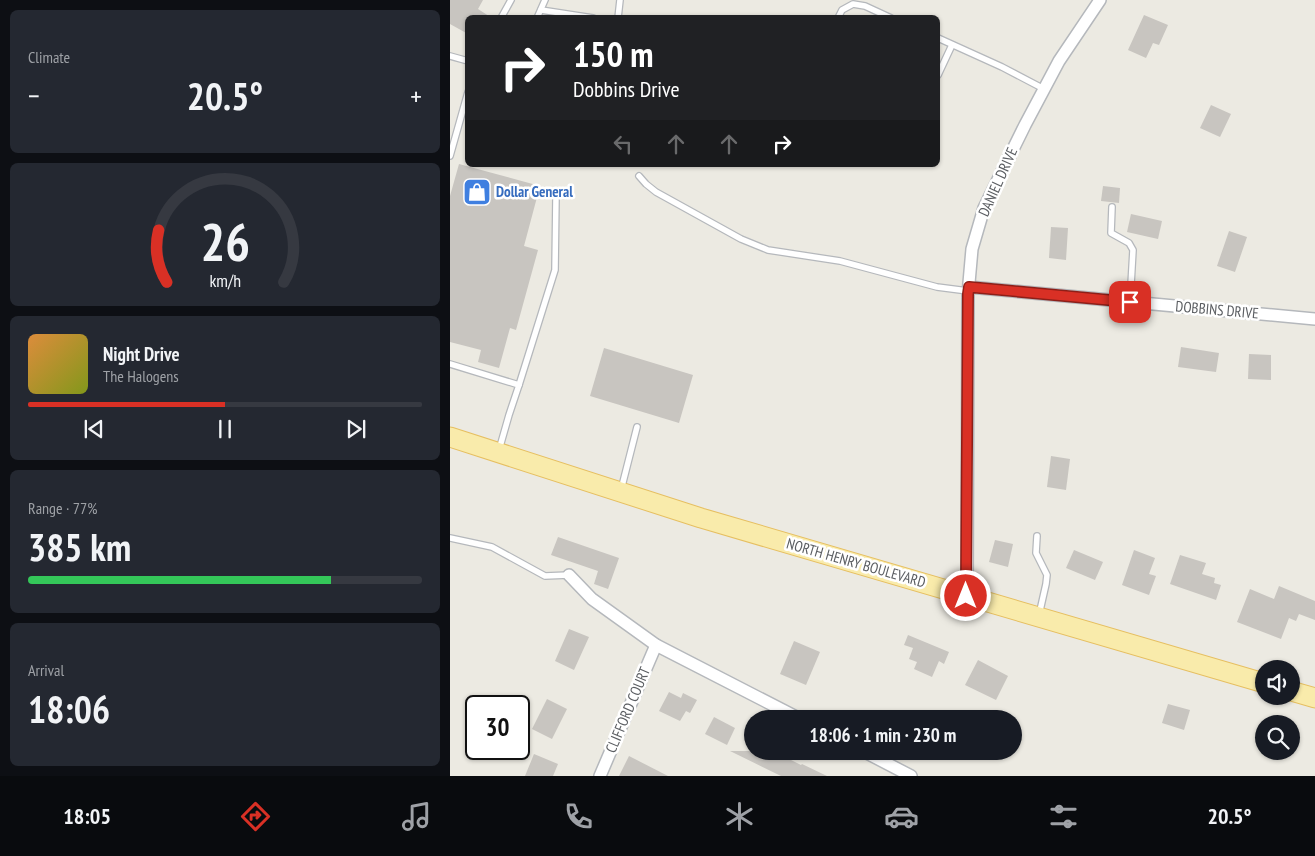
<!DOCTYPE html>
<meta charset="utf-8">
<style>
:root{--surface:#171b24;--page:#242831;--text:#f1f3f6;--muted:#9ea1a6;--line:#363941;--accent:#d93025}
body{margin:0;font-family:"PT Sans Narrow",sans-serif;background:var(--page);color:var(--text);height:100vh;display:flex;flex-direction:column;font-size:19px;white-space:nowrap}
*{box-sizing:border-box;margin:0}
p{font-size:16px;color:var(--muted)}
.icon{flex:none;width:28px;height:28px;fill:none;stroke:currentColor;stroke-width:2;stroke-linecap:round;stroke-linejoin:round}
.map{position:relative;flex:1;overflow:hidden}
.details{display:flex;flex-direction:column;gap:10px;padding:10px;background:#0d0f14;width:450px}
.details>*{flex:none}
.hud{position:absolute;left:15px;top:15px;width:475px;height:152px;border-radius:8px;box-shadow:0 1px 4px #0004;background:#202124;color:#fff;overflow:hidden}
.tools{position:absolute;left:805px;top:660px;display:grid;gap:10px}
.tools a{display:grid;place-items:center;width:45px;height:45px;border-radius:50%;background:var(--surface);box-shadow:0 1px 4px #0004;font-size:25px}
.speed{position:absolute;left:15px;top:695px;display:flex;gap:10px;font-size:25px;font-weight:700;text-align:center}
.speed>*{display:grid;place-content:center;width:65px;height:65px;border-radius:50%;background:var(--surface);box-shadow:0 1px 4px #0004;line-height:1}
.speed .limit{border:2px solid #111;border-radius:8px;background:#fff;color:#111}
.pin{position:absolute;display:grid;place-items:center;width:42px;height:42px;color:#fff;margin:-21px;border-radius:10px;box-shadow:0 2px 8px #0006}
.me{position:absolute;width:55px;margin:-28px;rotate:0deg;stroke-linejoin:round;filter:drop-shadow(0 0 4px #0008)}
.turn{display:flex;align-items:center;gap:18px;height:105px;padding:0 25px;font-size:22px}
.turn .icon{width:65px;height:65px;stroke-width:2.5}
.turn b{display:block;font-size:35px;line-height:42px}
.lanes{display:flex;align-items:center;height:48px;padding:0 25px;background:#0003;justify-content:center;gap:25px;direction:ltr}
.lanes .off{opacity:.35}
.big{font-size:38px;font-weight:800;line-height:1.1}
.details .card{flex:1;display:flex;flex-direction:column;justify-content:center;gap:8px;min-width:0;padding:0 18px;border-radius:8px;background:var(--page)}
.details .dial{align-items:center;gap:0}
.dial svg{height:130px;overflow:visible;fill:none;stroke:var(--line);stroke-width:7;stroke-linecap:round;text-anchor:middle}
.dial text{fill:var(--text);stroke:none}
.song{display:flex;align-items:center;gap:15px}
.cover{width:60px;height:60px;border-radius:8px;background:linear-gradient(135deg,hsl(30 70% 55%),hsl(70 70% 35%))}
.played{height:5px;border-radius:2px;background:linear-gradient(90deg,var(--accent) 50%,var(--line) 50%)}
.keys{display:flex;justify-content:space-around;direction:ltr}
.heat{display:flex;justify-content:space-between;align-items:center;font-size:28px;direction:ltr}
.charge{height:8px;border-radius:4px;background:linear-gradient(90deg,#34c759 77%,var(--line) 0)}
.trip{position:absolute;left:294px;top:710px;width:278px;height:50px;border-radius:25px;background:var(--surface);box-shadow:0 1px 4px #0004;font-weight:800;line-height:50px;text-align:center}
.dock{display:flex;height:80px;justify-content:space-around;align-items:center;background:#090b0e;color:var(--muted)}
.dock .icon{width:35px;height:35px}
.dock .on{color:var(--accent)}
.dock b{font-size:22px;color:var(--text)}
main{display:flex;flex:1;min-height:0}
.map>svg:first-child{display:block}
</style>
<main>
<section class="details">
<div class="card"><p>Climate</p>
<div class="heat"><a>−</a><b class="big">20.5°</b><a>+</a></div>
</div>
<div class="card dial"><svg viewBox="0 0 100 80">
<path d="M14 69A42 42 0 1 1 86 69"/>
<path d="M14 69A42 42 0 0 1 9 37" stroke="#d93025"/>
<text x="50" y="56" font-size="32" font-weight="700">26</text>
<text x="50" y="72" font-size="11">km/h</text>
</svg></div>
<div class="card">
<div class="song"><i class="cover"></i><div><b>Night Drive</b><p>The Halogens</p></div></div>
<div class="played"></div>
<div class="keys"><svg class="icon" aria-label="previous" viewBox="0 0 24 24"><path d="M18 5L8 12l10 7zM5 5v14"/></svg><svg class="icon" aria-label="pause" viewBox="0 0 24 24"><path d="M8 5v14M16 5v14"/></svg><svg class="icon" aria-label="next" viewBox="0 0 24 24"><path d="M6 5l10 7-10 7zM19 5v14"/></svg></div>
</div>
<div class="card"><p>Range · 77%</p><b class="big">385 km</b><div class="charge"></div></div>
<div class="card"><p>Arrival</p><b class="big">18:06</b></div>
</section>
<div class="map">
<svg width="865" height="776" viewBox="0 0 865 776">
<rect width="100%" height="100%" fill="#eceae2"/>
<g fill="#c8c5c0">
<path d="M 0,0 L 33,0 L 28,9 L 42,18 L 18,18 L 18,34 L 0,24 Z"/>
<path d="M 694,15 L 718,25 L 709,45 L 703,43 L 696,58 L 678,50 Z"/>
<path d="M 761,105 L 781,114 L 770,137 L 750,128 Z"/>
<path d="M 9,164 L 90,186 L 74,246 L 88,250 L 66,330 L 60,328 L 49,368 L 28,362 L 31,350 L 0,342 L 0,196 Z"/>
<path d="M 653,186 L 670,188 L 669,203 L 651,201 Z"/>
<path d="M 681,214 L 712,221 L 708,239 L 677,232 Z"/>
<path d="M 601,227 L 618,228 L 616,260 L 599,258 Z"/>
<path d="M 779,231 L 797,237 L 785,272 L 767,266 Z"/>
<path d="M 731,347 L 769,353 L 766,372 L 728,367 Z"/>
<path d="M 154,348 L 243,375 L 229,423 L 140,396 Z"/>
<path d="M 799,354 L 821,355 L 821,380 L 798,379 Z"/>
<path d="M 601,456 L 620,459 L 616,490 L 597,487 Z"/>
<path d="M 108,537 L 169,558 L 158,589 L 144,584 L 148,571 L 101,555 Z"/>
<path d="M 545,540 L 563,544 L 558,567 L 539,562 Z"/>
<path d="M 624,550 L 653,562 L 645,580 L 616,568 Z"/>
<path d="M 684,550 L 705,558 L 699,574 L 706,576 L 699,595 L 672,585 Z"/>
<path d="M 730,555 L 756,563 L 752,574 L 765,578 L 764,583 L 771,585 L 766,600 L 720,584 Z"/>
<path d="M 829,586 L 865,601 L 865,620 L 849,614 L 846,621 L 839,618 L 831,639 L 787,622 L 800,589 L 824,599 Z"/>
<path d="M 119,629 L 139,637 L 124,670 L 105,661 Z"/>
<path d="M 458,635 L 499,652 L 494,664 L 489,661 L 482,677 L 464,669 L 467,662 L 459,659 L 463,648 L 454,645 Z"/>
<path d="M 344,641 L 370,652 L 356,685 L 330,674 Z"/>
<path d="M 528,660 L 558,676 L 546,700 L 515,685 Z"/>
<path d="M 219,692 L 231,698 L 233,693 L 247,700 L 240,713 L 236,711 L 230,721 L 209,711 Z"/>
<path d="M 97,699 L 117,709 L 102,739 L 82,729 Z"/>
<path d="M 718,704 L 740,710 L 734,730 L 712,723 Z"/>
<path d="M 264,717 L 285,728 L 277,745 L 255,734 Z"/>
<path d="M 280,751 L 323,751 L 351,765 L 352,764 L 377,776 L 331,776 Z"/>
<path d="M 84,754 L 108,764 L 103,776 L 75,776 Z"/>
<path d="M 179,756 L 218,776 L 169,776 Z"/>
</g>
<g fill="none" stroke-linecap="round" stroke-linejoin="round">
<defs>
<g id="service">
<path d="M 91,10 L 143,18"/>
<path d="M 51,18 L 61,0"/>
<path d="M 87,18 L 95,0"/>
<path d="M 168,18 L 170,0"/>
<path d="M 388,18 L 392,10 L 403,4 L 415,6 L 441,18"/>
<path d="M 488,38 L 552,67 L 594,89"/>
<path d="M 0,56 L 18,61"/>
<path d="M 488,75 L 502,45"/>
<path d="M 0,156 L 18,92"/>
<path d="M 189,176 L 196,184 L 206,192 L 291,239 L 318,250 L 390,261 L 487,287 L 518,291"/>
<path d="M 662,207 L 661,233 L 679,243 L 683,250 L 680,302"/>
<path d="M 0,364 L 69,385 L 59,415 L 49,450"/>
<path d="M 69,385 L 105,270 L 106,196"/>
<path d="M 171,490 L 187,427"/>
<path d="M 587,536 L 586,553 L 597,575 L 596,584 L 589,615"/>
<path d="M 0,538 L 42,547 L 95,576 L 119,575"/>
</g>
<g id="minor">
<path d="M 519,287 L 865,319"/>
<path d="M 119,575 L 142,599 L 206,645 L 350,719"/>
<path d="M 517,596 L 518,294 L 522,249 L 534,208 L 575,125 L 609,61 L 650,0"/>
<path d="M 413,751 L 461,776"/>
<path d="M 150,776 L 206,645"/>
</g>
<g id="primary">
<path d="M 0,437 L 251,518 L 814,683"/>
<path d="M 841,691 L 865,698"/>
</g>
</defs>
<use href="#service" stroke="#b5b8bc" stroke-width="8"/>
<use href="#minor" stroke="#b5b8bc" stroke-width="14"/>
<use href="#primary" stroke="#e6bf61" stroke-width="21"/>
<use href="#service" stroke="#fff" stroke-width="5.5"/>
<use href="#minor" stroke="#fff" stroke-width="11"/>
<use href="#primary" stroke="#f9ebab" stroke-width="19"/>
</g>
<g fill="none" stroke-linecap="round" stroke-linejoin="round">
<defs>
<path id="route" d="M 516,596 L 518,294 L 519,287 L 680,302"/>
</defs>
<use href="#route" stroke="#8d1f18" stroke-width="12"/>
<use href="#route" stroke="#d93025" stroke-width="9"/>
</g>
<defs>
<symbol id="shop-square" viewBox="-11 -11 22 22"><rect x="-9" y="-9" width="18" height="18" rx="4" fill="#3f7fe0" stroke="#fff"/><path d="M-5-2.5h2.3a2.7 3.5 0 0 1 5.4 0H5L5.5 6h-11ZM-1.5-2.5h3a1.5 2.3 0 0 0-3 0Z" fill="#fff"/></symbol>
</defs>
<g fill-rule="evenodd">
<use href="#shop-square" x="11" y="176" width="32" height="32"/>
</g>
<g text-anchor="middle" stroke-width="5" stroke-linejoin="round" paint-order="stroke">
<g font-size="15" fill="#5b5e62" stroke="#fff">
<text transform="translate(548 182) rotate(-66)" y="5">DANIEL DRIVE</text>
<text transform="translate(767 310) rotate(5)" y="5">DOBBINS DRIVE</text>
<text transform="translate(406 563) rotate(16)" y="5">NORTH HENRY BOULEVARD</text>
<text transform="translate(178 710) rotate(-67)" y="5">CLIFFORD COURT</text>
</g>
<g font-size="15" font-weight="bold" fill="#366cbe" stroke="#fff" text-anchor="start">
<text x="46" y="197">Dollar General</text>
</g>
</g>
</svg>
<div class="tools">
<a><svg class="icon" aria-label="sound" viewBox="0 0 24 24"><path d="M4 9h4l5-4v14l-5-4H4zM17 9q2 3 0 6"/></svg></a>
<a><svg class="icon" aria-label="search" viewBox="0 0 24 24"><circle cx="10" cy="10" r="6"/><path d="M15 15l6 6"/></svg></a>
</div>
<div class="speed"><div class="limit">30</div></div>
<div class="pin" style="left:680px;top:302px;background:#d93025"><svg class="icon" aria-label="arrive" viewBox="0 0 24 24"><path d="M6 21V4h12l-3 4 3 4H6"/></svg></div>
<svg class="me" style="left:516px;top:596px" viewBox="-20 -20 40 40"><circle r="17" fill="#d93025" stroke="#fff" stroke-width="3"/><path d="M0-11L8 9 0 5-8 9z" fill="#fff"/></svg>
<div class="trip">18:06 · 1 min · 230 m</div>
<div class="hud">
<div class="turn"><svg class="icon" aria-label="right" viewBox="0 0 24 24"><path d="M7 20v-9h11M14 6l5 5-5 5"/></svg><div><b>150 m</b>Dobbins Drive</div></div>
<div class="lanes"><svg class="icon off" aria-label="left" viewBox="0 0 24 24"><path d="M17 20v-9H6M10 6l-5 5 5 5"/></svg><svg class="icon off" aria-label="ahead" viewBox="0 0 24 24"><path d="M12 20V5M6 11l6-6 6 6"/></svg><svg class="icon off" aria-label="ahead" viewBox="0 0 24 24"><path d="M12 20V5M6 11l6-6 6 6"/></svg><svg class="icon" aria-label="right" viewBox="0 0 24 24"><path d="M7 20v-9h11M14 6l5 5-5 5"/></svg></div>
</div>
</div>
</main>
<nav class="dock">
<b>18:05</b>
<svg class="icon on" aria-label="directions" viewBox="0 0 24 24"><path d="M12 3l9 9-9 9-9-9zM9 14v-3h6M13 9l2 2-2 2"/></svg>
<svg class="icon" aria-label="music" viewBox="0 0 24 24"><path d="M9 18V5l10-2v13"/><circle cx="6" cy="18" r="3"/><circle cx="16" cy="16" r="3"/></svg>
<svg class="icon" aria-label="phone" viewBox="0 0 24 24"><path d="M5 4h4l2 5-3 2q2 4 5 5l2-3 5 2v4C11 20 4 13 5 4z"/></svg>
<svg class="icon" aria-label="climate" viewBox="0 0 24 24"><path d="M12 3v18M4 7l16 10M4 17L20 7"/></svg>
<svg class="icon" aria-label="car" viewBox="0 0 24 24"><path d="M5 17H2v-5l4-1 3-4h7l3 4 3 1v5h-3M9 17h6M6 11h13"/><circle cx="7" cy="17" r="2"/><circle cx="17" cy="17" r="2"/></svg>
<svg class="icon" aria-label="filters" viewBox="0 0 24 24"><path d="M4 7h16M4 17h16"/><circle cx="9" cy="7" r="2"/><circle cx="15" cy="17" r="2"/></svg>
<b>20.5°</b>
</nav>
